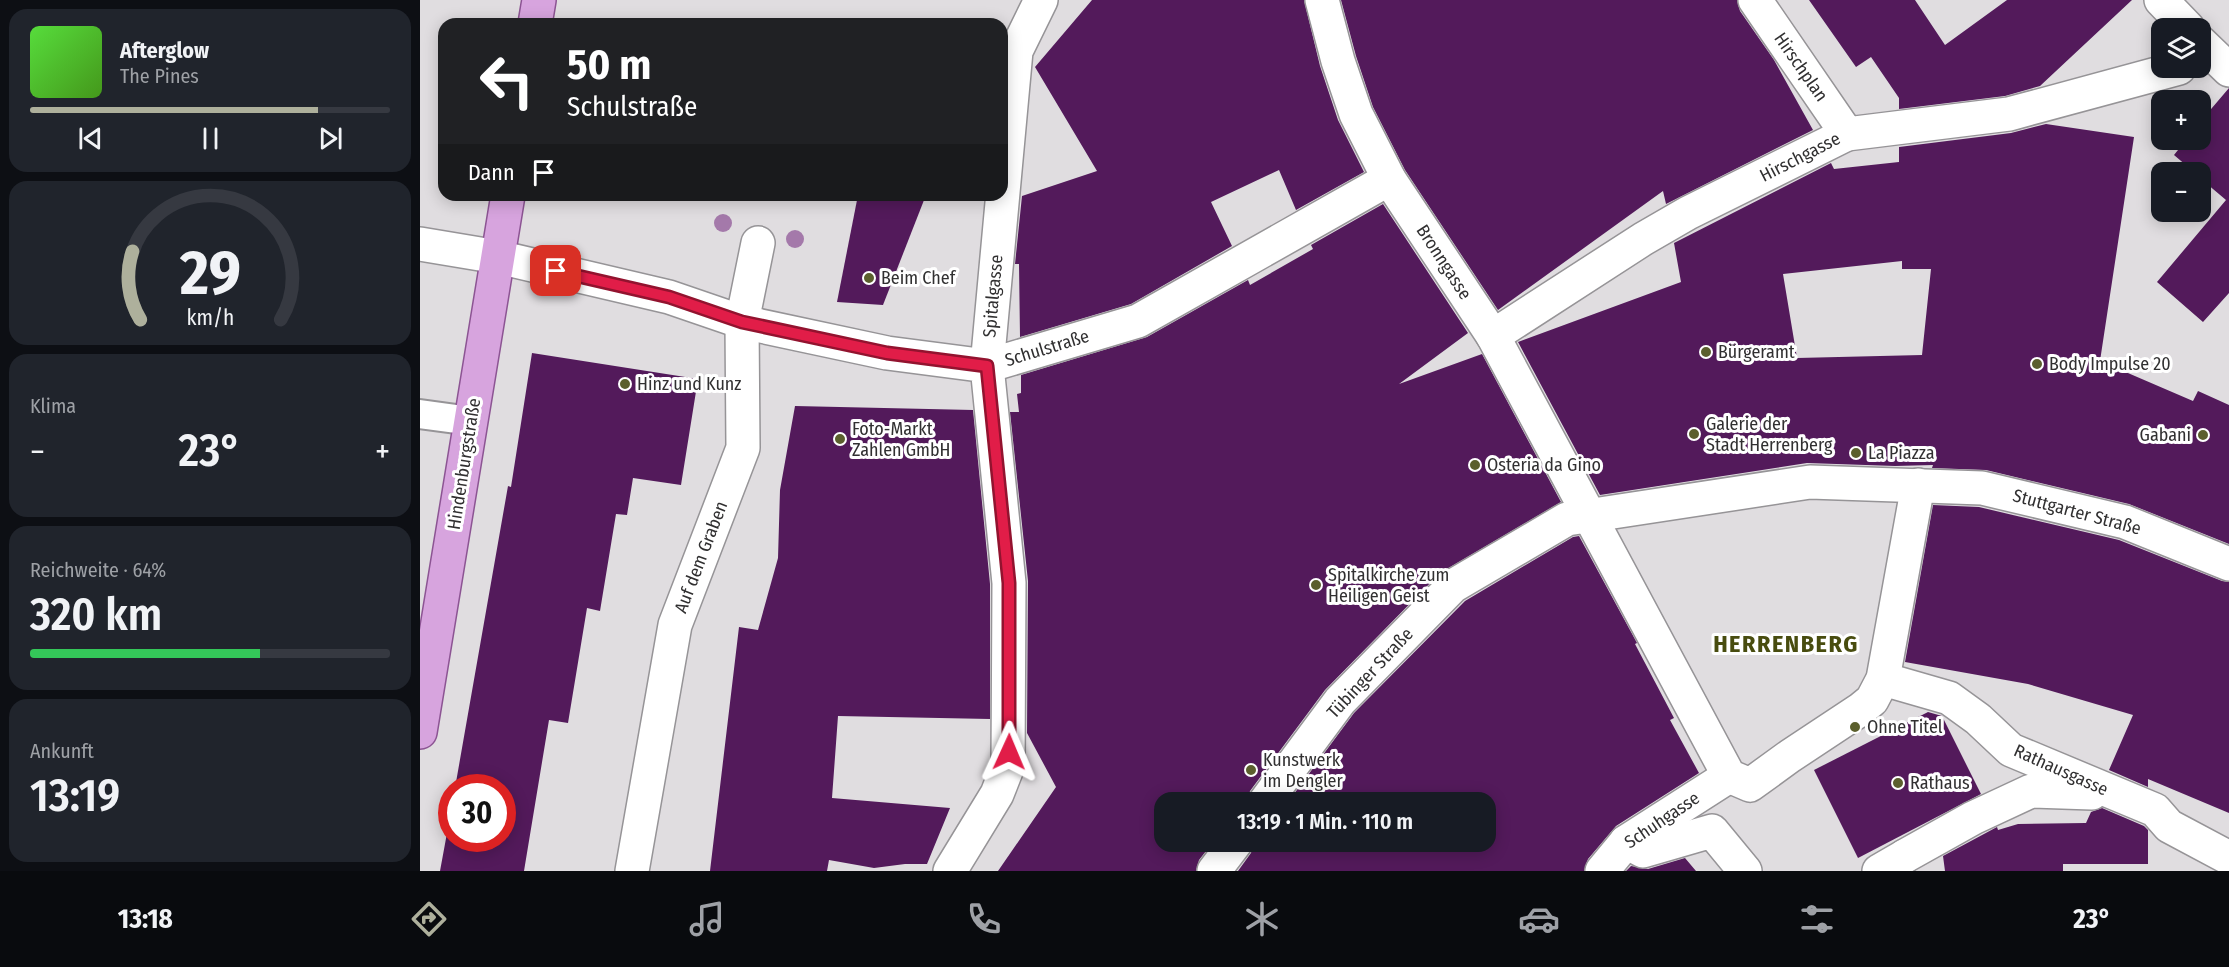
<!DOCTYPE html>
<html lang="de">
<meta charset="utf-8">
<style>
:root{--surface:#171b24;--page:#20242c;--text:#f1f3f6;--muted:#9ea1a6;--line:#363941;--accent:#aeb09c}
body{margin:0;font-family:"Fira Sans Condensed",sans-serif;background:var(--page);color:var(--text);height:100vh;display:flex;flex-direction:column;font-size:22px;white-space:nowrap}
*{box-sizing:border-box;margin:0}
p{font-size:20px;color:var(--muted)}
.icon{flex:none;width:33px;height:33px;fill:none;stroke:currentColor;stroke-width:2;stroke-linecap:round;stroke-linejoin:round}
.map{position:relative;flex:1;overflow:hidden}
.sheet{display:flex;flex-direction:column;gap:9px;padding:9px;background:#0d0f14;width:420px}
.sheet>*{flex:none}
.guide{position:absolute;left:18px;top:18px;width:570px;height:183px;border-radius:18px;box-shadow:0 3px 15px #0003;background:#202124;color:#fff;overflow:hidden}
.tools{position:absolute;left:1731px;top:18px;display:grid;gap:12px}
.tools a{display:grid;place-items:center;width:60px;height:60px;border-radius:12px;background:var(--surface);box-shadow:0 3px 15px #0003;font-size:30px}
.speed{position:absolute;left:18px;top:774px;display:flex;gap:12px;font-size:30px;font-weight:700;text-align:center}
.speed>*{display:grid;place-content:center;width:78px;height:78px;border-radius:50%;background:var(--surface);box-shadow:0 3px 15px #0003;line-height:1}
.speed .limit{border:9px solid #d22;background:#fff;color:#111}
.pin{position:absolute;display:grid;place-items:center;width:51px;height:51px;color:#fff;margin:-26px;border-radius:12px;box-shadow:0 3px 9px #0006}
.me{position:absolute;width:66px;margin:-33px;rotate:1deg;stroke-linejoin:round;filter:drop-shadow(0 0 4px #0008)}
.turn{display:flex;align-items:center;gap:21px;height:126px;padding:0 30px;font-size:27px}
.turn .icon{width:78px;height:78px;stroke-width:2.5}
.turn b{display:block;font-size:42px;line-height:51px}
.then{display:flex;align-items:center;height:57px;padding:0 30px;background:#0003;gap:12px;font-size:22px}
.big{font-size:45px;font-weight:600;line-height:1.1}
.sheet .widget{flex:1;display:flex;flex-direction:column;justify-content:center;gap:9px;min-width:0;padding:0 21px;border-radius:18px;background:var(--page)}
.sheet .dial{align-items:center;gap:0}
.dial svg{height:156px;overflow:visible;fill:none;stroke:var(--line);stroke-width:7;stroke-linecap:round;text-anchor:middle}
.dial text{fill:var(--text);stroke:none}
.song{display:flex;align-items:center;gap:18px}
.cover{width:72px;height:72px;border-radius:9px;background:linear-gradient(135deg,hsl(110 70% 55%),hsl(100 70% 35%))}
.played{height:6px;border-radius:3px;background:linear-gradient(90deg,var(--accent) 80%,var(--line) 80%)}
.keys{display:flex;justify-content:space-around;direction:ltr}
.heat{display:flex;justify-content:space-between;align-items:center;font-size:33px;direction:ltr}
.charge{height:9px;border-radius:4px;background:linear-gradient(90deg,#34c759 64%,var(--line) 0)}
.trip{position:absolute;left:734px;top:792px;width:342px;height:60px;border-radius:18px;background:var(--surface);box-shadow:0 3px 15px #0003;font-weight:600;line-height:60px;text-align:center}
.dock{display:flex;height:96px;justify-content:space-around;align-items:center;background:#090b0e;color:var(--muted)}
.dock .icon{width:42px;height:42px}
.dock .on{color:var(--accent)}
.dock b{font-size:27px;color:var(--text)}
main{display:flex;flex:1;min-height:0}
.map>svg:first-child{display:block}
</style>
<main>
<section class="sheet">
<div class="widget">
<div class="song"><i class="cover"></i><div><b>Afterglow</b><p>The Pines</p></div></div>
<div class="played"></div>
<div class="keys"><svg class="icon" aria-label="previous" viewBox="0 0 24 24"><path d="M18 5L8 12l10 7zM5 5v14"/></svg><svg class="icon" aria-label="pause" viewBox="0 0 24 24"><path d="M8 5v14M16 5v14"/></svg><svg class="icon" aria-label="next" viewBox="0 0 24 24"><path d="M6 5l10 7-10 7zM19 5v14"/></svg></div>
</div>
<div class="widget dial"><svg viewBox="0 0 100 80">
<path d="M14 69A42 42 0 1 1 86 69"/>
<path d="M14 69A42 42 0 0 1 10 34" stroke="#aeb09c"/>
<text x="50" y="56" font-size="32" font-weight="700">29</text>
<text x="50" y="72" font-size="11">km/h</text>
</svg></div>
<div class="widget"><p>Klima</p>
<div class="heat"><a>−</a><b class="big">23°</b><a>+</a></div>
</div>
<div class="widget"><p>Reichweite · 64%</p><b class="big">320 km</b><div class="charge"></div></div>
<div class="widget"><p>Ankunft</p><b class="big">13:19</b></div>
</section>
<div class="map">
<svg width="1809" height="871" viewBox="0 0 1809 871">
<rect width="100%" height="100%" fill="#e0dde0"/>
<g fill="#531a5b" fill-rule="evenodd">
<path d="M 672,0 L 884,0 L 900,66 L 918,120 L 944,172 L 876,210 L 859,170 L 791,202 L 812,246 L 711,304 L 600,337 L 599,264 L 595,264 L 602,196 L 677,171 L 615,67 Z"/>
<path d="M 921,0 L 1317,0 L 1320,11 L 1354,60 L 1393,130 L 1246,204 L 1243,191 L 1078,310 L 985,170 L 953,107 L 936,56 Z"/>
<path d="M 1389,0 L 1495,0 L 1525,45 L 1587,0 L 1712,0 L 1620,86 L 1585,96 L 1479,109 L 1479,98 L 1451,57 L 1436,67 Z"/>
<path d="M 1809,88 L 1809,293 L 1783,322 L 1737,282 L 1806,200 L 1780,178 L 1780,172 L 1774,172 L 1754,155 L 1766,140 L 1780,140 L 1780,122 Z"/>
<path d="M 1626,124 L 1714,137 L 1680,361 L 1773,401 L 1778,391 L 1809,405 L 1809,544 L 1709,504 L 1566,470 L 1512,468 L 1513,465 L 1475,466 L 1387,463 L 1180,495 L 1098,342 L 1261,282 L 1254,243 L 1411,163 L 1414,169 L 1479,162 L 1479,147 L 1591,133 ZM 1482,261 L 1482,269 L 1511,269 L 1502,355 L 1377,358 L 1363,274 Z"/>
<path d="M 438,195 L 506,195 L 463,305 L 417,302 Z"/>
<path d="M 963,204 L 1048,333 L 979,384 L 1062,354 L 1141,502 L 1020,573 L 905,690 L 830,791 L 827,802 L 744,802 L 744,842 L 793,842 L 779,860 L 776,871 L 578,871 L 636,787 L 607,733 L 608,581 L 590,412 L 599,412 L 597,394 L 601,393 L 601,375 L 727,337 L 828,280 L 830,285 L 893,249 L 891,245 Z"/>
<path d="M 112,353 L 278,379 L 261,485 L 213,478 L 207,515 L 196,514 L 180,611 L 167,608 L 148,723 L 129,720 L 104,871 L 20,871 L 32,806 L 32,838 L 82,838 L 82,788 L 35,788 L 88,486 L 91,487 Z"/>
<path d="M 375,406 L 553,410 L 570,584 L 570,719 L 418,716 L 412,798 L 530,808 L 507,864 L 485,864 L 454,868 L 409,860 L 407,871 L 290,871 L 319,627 L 338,630 L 358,558 L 360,490 Z"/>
<path d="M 1513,505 L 1559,507 L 1699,540 L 1802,581 L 1809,582 L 1809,813 L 1728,779 L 1728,787 L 1689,770 L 1713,715 L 1608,684 L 1485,662 Z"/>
<path d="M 1159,536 L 1217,643 L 1215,644 L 1254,718 L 1250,720 L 1279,773 L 1196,826 L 1168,859 L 1164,871 L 818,871 L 831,853 L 834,842 L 1065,842 L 1065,802 L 868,802 L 934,713 L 1045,601 L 1153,537 Z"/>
<path d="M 1508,712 L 1522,716 L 1561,794 L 1438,858 L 1394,770 Z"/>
<path d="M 1682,808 L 1724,826 L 1728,830 L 1728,864 L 1643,864 L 1643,871 L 1525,871 L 1523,856 L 1577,827 L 1578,830 L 1598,824 L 1666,823 L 1671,812 Z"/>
<path d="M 1265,858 L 1276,871 L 1206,871 L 1211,866 L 1228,869 Z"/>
</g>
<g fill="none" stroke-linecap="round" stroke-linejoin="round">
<defs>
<path id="service" d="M 0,414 L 51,421"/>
<g id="pedestrian">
<path d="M 621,0 L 596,51 L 567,366 L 718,321 L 969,179"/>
<path d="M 902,0 L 918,61 L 936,114 L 969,179 L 1073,336 L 1309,776 L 1330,785 L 1370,756 L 1441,709 L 1452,700 L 1463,679 L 1498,485"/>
<path d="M 1073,336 L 1223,239 L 1268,213 L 1427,134"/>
<path d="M 845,802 L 920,701 L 1033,586 L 1147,519 L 1390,482 L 1562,488 L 1705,522 L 1809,564"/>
<path d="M 1206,842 L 1223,851 L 1292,831 L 1325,871"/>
<path d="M 794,871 L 816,842"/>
<path d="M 1182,871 L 1206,842 L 1309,776"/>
<path d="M 1459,871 L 1485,856"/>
</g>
<g id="minor">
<path d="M 1335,0 L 1427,134 L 1589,114 L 1759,68"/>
<path d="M 1741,0 L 1768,28"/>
<path d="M 1780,42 L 1809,70"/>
<path d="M 0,244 L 78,257 L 249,297 L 322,322 L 467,353 L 567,366 L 589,583 L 588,766 L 577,794 L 530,871"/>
<path d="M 1463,679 L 1529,698 L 1558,719 L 1591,750 L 1735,810 L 1749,826 L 1809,858"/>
<path d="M 1485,856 L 1553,818 L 1611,791 L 1672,793"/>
<path d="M 212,871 L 255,625 L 323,448 L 322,322 L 338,243"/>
</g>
<g id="primary">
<path d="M 115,24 L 119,0"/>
<path d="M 0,732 L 88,195"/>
</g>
</defs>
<use href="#service" stroke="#969497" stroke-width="32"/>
<use href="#pedestrian" stroke="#969497" stroke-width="36"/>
<use href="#minor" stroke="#969497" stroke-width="36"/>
<use href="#primary" stroke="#8c5493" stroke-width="36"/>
<use href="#service" stroke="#fff" stroke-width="28"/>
<use href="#pedestrian" stroke="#fff" stroke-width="33"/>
<use href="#minor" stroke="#fff" stroke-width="33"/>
<use href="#primary" stroke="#d7a4de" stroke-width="33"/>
</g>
<g fill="#a479aa">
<circle cx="303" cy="223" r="9"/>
<circle cx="375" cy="239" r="9"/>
</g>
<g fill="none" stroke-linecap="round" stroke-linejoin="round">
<defs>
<path id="route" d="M 136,271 L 249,297 L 322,322 L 467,353 L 567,366 L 589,583 L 589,752"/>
</defs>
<use href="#route" stroke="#92132f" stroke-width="15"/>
<use href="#route" stroke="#e11d48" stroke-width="10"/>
</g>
<g fill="#5b5f2d" stroke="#fff" stroke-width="2">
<circle cx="449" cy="278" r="6"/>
<circle cx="1286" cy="352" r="6"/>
<circle cx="1617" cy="364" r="6"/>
<circle cx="205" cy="384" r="6"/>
<circle cx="1274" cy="434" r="6"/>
<circle cx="1783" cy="435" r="6"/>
<circle cx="420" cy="439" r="6"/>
<circle cx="1436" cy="453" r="6"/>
<circle cx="1055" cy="465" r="6"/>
<circle cx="896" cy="585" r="6"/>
<circle cx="1435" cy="727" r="6"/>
<circle cx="831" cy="770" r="6"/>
<circle cx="1478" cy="783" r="6"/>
</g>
<g text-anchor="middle" stroke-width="6" stroke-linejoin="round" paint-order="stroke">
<g font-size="18" fill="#313031" stroke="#fff">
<text transform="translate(1381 67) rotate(55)" y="6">Hirschplan</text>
<text transform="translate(1380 157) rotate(-27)" y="6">Hirschgasse</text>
<text transform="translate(1024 262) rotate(57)" y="6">Bronngasse</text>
<text transform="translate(573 296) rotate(-85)" y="6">Spitalgasse</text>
<text transform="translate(627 348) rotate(-17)" y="6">Schulstraße</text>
<text transform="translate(44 464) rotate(-81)" y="6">Hindenburgstraße</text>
<text transform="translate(1657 512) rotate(15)" y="6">Stuttgarter Straße</text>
<text transform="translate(281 557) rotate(-69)" y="6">Auf dem Graben</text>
<text transform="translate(950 673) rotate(-47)" y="6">Tübinger Straße</text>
<text transform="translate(1641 770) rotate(24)" y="6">Rathausgasse</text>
<text transform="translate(1242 820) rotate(-34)" y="6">Schuhgasse</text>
</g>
<g font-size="18" fill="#313031" stroke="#fff" text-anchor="start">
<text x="461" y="284">Beim Chef</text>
<text x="1298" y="358">Bürgeramt</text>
<text x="1629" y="370">Body Impulse 20</text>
<text x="217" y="390">Hinz und Kunz</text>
<text x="1286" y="430">Galerie der<tspan x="1286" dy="21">Stadt Herrenberg</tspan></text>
<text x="432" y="435">Foto-Markt<tspan x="432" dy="21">Zahlen GmbH</tspan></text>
<text x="1771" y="441" text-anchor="end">Gabani</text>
<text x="1448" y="459">La Piazza</text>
<text x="1067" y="471">Osteria da Gino</text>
<text x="908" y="581">Spitalkirche zum<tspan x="908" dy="21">Heiligen Geist</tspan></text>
<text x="1447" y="733">Ohne Titel</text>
<text x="843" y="766">Kunstwerk<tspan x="843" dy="21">im Dengler</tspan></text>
<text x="1490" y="789">Rathaus</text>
</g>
<g font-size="24" font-weight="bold" letter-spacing="1.5" fill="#484c0f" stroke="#fff">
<text x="1366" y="652">HERRENBERG</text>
</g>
</g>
</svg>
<div class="tools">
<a><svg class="icon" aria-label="layers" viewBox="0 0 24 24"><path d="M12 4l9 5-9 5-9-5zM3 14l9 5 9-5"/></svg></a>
<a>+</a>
<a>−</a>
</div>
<div class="speed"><div class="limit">30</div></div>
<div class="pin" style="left:136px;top:271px;background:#d93025"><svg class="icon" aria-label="arrive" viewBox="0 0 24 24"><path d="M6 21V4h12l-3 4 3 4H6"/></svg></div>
<svg class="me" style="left:589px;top:752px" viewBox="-20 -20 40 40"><path d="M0-17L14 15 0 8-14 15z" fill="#e11d48" stroke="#fff" stroke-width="4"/></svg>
<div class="trip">13:19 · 1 Min. · 110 m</div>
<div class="guide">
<div class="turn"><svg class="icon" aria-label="left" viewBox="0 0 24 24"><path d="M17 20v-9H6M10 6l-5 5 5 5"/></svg><div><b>50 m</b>Schulstraße</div></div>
<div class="then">Dann<svg class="icon" aria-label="arrive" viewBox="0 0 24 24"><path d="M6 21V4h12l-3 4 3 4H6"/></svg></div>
</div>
</div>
</main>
<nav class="dock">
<b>13:18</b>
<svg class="icon on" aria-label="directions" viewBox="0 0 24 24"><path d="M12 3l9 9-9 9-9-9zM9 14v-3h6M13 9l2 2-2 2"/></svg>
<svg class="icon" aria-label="music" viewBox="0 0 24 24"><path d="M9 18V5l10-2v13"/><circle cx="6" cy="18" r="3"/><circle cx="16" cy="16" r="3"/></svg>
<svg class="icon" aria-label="phone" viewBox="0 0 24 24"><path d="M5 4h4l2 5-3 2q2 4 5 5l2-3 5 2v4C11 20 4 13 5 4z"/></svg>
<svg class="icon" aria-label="climate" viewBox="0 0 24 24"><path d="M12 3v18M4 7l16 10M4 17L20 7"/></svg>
<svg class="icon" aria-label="car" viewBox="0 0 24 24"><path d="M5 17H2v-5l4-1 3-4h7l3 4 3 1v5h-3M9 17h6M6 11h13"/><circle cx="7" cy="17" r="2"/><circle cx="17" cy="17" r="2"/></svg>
<svg class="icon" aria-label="filters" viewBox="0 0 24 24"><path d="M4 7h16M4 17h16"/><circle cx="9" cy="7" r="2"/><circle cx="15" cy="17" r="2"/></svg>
<b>23°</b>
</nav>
